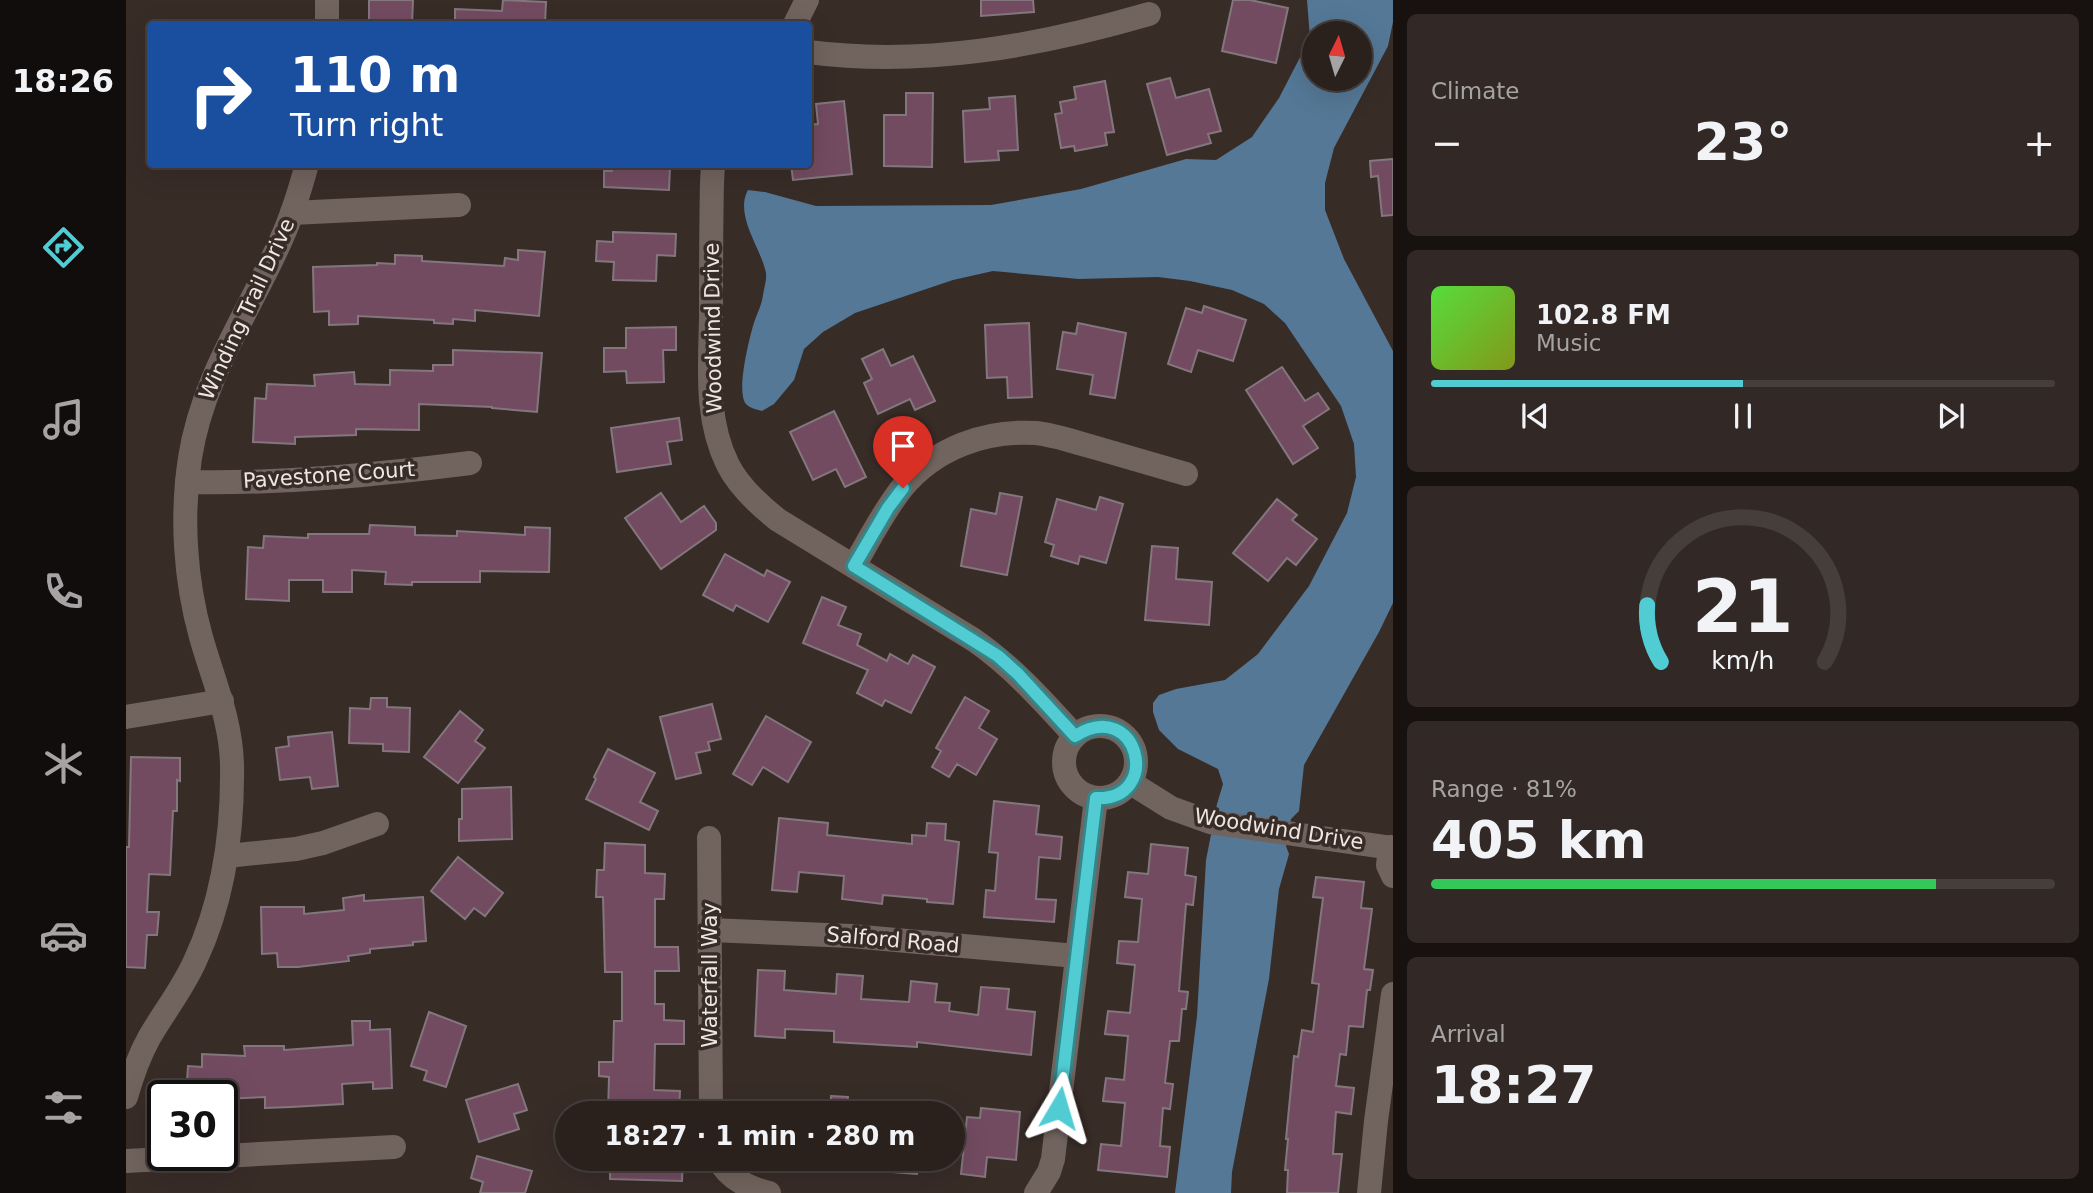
<!DOCTYPE html>
<meta charset="utf-8">
<style>
:root{--surface:#2a211d;--page:#322926;--text:#f1f3f6;--muted:#a5a3a4;--line:#463e3b;--accent:#51ccd3}
body{margin:0;font-family:"DejaVu Sans",sans-serif;background:var(--page);color:var(--text);height:100vh;display:flex;flex-direction:column;font-size:26px;white-space:nowrap}
*{box-sizing:border-box;margin:0}
p{font-size:23px;color:var(--muted)}
.icon{flex:none;width:38px;height:38px;fill:none;stroke:currentColor;stroke-width:2;stroke-linecap:round;stroke-linejoin:round}
.map{position:relative;flex:1;overflow:hidden}
.sheet{display:flex;flex-direction:column;gap:14px;padding:14px;background:#171210;width:700px}
.sheet>*{flex:none}
.top-card{position:absolute;left:21px;top:21px;width:665px;height:147px;border-radius:7px;box-shadow:0 7px 28px #0002,0 0 0 2px var(--line);background:#1a4fa0;color:#fff;overflow:hidden}
.needle{width:46px;rotate:5deg}
.fabs{position:absolute;left:1176px;top:21px;display:grid;gap:14px}
.fabs a{display:grid;place-items:center;width:70px;height:70px;border-radius:50%;background:var(--surface);box-shadow:0 7px 28px #0002,0 0 0 2px var(--line);font-size:35px}
.speed{position:absolute;left:21px;top:1080px;display:flex;gap:14px;font-size:35px;font-weight:700;text-align:center}
.speed>*{display:grid;place-content:center;width:91px;height:91px;border-radius:50%;background:var(--surface);box-shadow:0 7px 28px #0002,0 0 0 2px var(--line);line-height:1}
.speed .limit{border:4px solid #111;border-radius:10px;background:#fff;color:#111}
.pin{position:absolute;display:grid;place-items:center;width:60px;height:60px;color:#fff;margin:-72px -30px;border-radius:50% 50% 50% 0;rotate:-45deg;box-shadow:0 0 7px #0007}
.pin .icon{rotate:45deg}
.me{position:absolute;width:77px;margin:-38px;rotate:7deg;stroke-linejoin:round;filter:drop-shadow(0 0 5px #0008)}
.turn{display:flex;align-items:center;gap:24px;height:147px;padding:0 28px;font-size:32px}
.turn .icon{width:91px;height:91px;stroke-width:2.5}
.turn b{display:block;font-size:49px;line-height:60px}
.big{font-size:52px;font-weight:600;line-height:1.1}
.sheet .tile{flex:1;display:flex;flex-direction:column;justify-content:center;gap:10px;min-width:0;padding:0 24px;border-radius:10px;background:var(--page)}
.sheet .dial{align-items:center;gap:0}
.dial svg{height:182px;overflow:visible;fill:none;stroke:var(--line);stroke-width:7;stroke-linecap:round;text-anchor:middle}
.dial text{fill:var(--text);stroke:none}
.song{display:flex;align-items:center;gap:21px}
.cover{width:84px;height:84px;border-radius:10px;background:linear-gradient(135deg,hsl(110 70% 55%),hsl(70 70% 35%))}
.played{height:7px;border-radius:4px;background:linear-gradient(90deg,var(--accent) 50%,var(--line) 50%)}
.keys{display:flex;justify-content:space-around;direction:ltr}
.heat{display:flex;justify-content:space-between;align-items:center;font-size:38px;direction:ltr}
.charge{height:10px;border-radius:5px;background:linear-gradient(90deg,#34c759 81%,var(--line) 0)}
.trip{position:absolute;left:429px;top:1101px;width:410px;height:70px;border-radius:35px;background:var(--surface);box-shadow:0 7px 28px #0002,0 0 0 2px var(--line);font-weight:600;line-height:70px;text-align:center}
main{display:flex;flex:1;min-height:0}
.tab-bar{display:flex;flex-direction:column;width:126px;justify-content:space-around;align-items:center;background:#110d0c;color:var(--muted)}
.tab-bar .icon{width:49px;height:49px}
.tab-bar .selected{color:var(--accent)}
.tab-bar b{font-size:32px;color:var(--text)}
.map>svg:first-child{display:block}
</style>
<main>
<nav class="tab-bar">
<b>18:26</b>
<svg class="icon selected" aria-label="directions" viewBox="0 0 24 24"><path d="M12 3l9 9-9 9-9-9zM9 14v-3h6M13 9l2 2-2 2"/></svg>
<svg class="icon" aria-label="music" viewBox="0 0 24 24"><path d="M9 18V5l10-2v13"/><circle cx="6" cy="18" r="3"/><circle cx="16" cy="16" r="3"/></svg>
<svg class="icon" aria-label="phone" viewBox="0 0 24 24"><path d="M5 4h4l2 5-3 2q2 4 5 5l2-3 5 2v4C11 20 4 13 5 4z"/></svg>
<svg class="icon" aria-label="climate" viewBox="0 0 24 24"><path d="M12 3v18M4 7l16 10M4 17L20 7"/></svg>
<svg class="icon" aria-label="car" viewBox="0 0 24 24"><path d="M5 17H2v-5l4-1 3-4h7l3 4 3 1v5h-3M9 17h6M6 11h13"/><circle cx="7" cy="17" r="2"/><circle cx="17" cy="17" r="2"/></svg>
<svg class="icon" aria-label="filters" viewBox="0 0 24 24"><path d="M4 7h16M4 17h16"/><circle cx="9" cy="7" r="2"/><circle cx="15" cy="17" r="2"/></svg>
</nav>
<div class="map">
<svg width="1267" height="1193" viewBox="0 0 1267 1193">
<rect width="100%" height="100%" fill="#382c27"/>
<path fill="#547896" fill-rule="evenodd" d="M 1181,0 L 1267,0 L 1267,22 L 1262,46 L 1208,148 L 1199,183 L 1199,210 L 1218,259 L 1267,351 L 1267,603 L 1253,632 L 1178,765 L 1173,811 L 1165,819 L 1160,846 L 1163,854 L 1153,889 L 1143,979 L 1106,1172 L 1105,1193 L 1049,1193 L 1071,1016 L 1080,860 L 1091,804 L 1097,784 L 1092,769 L 1052,749 L 1033,730 L 1027,712 L 1027,703 L 1033,695 L 1050,689 L 1099,680 L 1132,654 L 1183,586 L 1221,513 L 1230,477 L 1228,444 L 1215,406 L 1159,323 L 1138,304 L 1106,290 L 1064,281 L 1032,277 L 953,279 L 867,271 L 827,280 L 729,313 L 697,332 L 678,349 L 668,380 L 648,404 L 636,411 C 632,410 624,408 621,405 C 609,395 623,340 627,326 C 630,315 636,305 637,295 C 638,288 641,279 640,273 C 635,248 608,215 622,190 L 639,192 L 690,206 L 865,205 L 955,189 L 1060,159 L 1090,160 L 1126,137 L 1153,98 L 1184,38 ZM 1188,33 L 1234,33 L 1234,79 L 1188,79 Z"/>
<g fill="#724b61" stroke="#83767d" stroke-width="2">
<path d="M 243,0 L 287,0 L 286,24 L 243,24 Z"/>
<path d="M 377,0 L 420,2 L 419,24 L 329,24 L 329,9 L 376,11 Z"/>
<path d="M 855,0 L 907,0 L 908,12 L 855,16 Z"/>
<path d="M 1107,0 L 1124,0 L 1162,8 L 1150,63 L 1096,51 Z"/>
<path d="M 1044,78 L 1050,98 L 1083,89 L 1095,131 L 1082,134 L 1085,143 L 1041,155 L 1021,84 Z"/>
<path d="M 979,81 L 988,132 L 979,133 L 981,145 L 949,151 L 948,146 L 935,148 L 929,114 L 936,113 L 934,102 L 950,99 L 948,87 Z"/>
<path d="M 780,93 L 807,93 L 806,167 L 758,166 L 758,115 L 780,115 Z"/>
<path d="M 889,96 L 892,150 L 872,151 L 873,160 L 839,162 L 837,111 L 864,109 L 863,98 Z"/>
<path d="M 718,101 L 726,174 L 667,180 L 665,164 L 682,164 L 682,125 L 692,124 L 690,104 Z"/>
<path d="M 1267,159 L 1267,215 L 1256,216 L 1252,176 L 1245,177 L 1244,161 Z"/>
<path d="M 486,164 L 527,164 L 527,167 L 544,167 L 543,190 L 478,187 L 478,171 L 486,171 Z"/>
<path d="M 487,232 L 550,234 L 549,256 L 531,255 L 530,281 L 487,280 L 488,262 L 470,261 L 471,241 L 487,242 Z"/>
<path d="M 392,250 L 419,252 L 413,316 L 349,310 L 349,321 L 327,319 L 327,324 L 308,323 L 308,320 L 232,316 L 232,324 L 203,325 L 203,311 L 188,312 L 187,267 L 251,265 L 251,263 L 269,264 L 269,255 L 296,256 L 296,261 L 378,266 L 379,258 L 392,260 Z"/>
<path d="M 1078,306 L 1120,320 L 1107,361 L 1072,350 L 1065,372 L 1042,364 L 1060,308 L 1076,313 Z"/>
<path d="M 903,323 L 906,397 L 882,398 L 881,377 L 861,378 L 859,325 Z"/>
<path d="M 952,323 L 1000,333 L 989,398 L 964,394 L 967,375 L 931,369 L 937,332 L 950,334 Z"/>
<path d="M 550,327 L 550,350 L 537,350 L 538,382 L 501,383 L 500,371 L 478,372 L 478,348 L 500,348 L 500,328 Z"/>
<path d="M 757,349 L 765,366 L 787,356 L 809,401 L 789,410 L 784,399 L 752,414 L 738,383 L 746,379 L 736,359 Z"/>
<path d="M 327,350 L 416,353 L 411,412 L 366,408 L 366,407 L 293,404 L 293,430 L 230,429 L 230,435 L 169,437 L 169,444 L 127,442 L 129,398 L 140,399 L 141,384 L 189,386 L 188,375 L 228,372 L 229,384 L 264,385 L 264,370 L 307,371 L 307,365 L 327,365 Z"/>
<path d="M 1156,367 L 1179,401 L 1192,393 L 1203,409 L 1177,426 L 1192,448 L 1167,464 L 1120,390 Z"/>
<path d="M 708,411 L 740,477 L 719,487 L 710,469 L 687,480 L 664,432 Z"/>
<path d="M 553,418 L 556,440 L 541,442 L 545,464 L 491,472 L 485,428 Z"/>
<path d="M 535,493 L 555,522 L 578,506 L 590,523 L 590,530 L 535,569 L 499,518 Z"/>
<path d="M 874,493 L 896,497 L 881,575 L 835,566 L 845,509 L 870,514 Z"/>
<path d="M 974,497 L 997,504 L 980,563 L 954,556 L 952,564 L 925,556 L 928,545 L 919,542 L 931,499 L 970,510 Z"/>
<path d="M 1151,499 L 1171,515 L 1166,520 L 1191,539 L 1170,565 L 1161,558 L 1142,581 L 1107,553 Z"/>
<path d="M 244,525 L 289,527 L 289,535 L 331,536 L 331,531 L 399,535 L 399,527 L 424,528 L 423,572 L 354,571 L 354,582 L 286,582 L 286,585 L 259,584 L 260,572 L 226,570 L 226,592 L 197,592 L 197,580 L 163,580 L 163,601 L 120,599 L 122,547 L 137,548 L 138,536 L 182,538 L 182,534 L 243,534 Z"/>
<path d="M 1026,546 L 1052,548 L 1050,579 L 1086,582 L 1083,625 L 1019,620 Z"/>
<path d="M 599,554 L 638,576 L 641,570 L 664,582 L 642,622 L 610,605 L 607,611 L 577,595 Z"/>
<path d="M 696,597 L 720,607 L 712,625 L 735,634 L 731,645 L 761,661 L 764,654 L 782,664 L 787,655 L 809,667 L 785,713 L 759,700 L 756,706 L 731,693 L 742,670 L 677,643 Z"/>
<path d="M 839,697 L 863,711 L 853,728 L 871,739 L 850,775 L 831,764 L 823,777 L 806,767 L 815,751 L 810,748 Z"/>
<path d="M 245,698 L 261,698 L 261,707 L 284,708 L 283,752 L 257,751 L 257,744 L 223,743 L 224,708 L 244,709 Z"/>
<path d="M 586,704 L 595,739 L 582,742 L 584,750 L 570,753 L 575,773 L 550,779 L 534,717 Z"/>
<path d="M 334,711 L 357,730 L 349,741 L 359,748 L 332,783 L 298,757 Z"/>
<path d="M 640,716 L 685,742 L 662,782 L 637,767 L 626,785 L 607,774 Z"/>
<path d="M 206,732 L 212,786 L 186,789 L 184,777 L 154,780 L 150,748 L 163,746 L 162,737 Z"/>
<path d="M 482,749 L 529,773 L 514,802 L 532,811 L 523,830 L 460,799 L 470,779 L 468,777 Z"/>
<path d="M 5,757 L 54,758 L 54,781 L 51,780 L 51,811 L 47,811 L 44,875 L 23,874 L 21,912 L 33,912 L 31,935 L 21,935 L 19,968 L 0,967 L 0,847 L 3,847 Z"/>
<path d="M 385,787 L 386,839 L 333,841 L 333,819 L 336,819 L 336,789 Z"/>
<path d="M 868,801 L 913,806 L 910,834 L 936,837 L 934,859 L 913,857 L 910,899 L 930,900 L 928,922 L 858,917 L 860,890 L 869,891 L 872,853 L 863,852 Z"/>
<path d="M 653,818 L 702,823 L 701,835 L 786,844 L 786,835 L 800,836 L 801,823 L 820,824 L 819,840 L 833,842 L 827,904 L 801,902 L 801,899 L 757,895 L 756,904 L 716,899 L 718,876 L 673,872 L 671,892 L 646,890 Z"/>
<path d="M 479,843 L 519,845 L 519,873 L 539,874 L 538,899 L 529,899 L 529,947 L 552,947 L 553,971 L 529,971 L 529,1004 L 538,1004 L 538,1020 L 558,1021 L 558,1044 L 529,1044 L 528,1090 L 554,1091 L 553,1113 L 482,1112 L 483,1077 L 473,1076 L 473,1062 L 487,1062 L 488,1021 L 496,1021 L 496,972 L 479,972 L 477,897 L 470,897 L 471,870 L 478,870 Z"/>
<path d="M 1025,844 L 1062,848 L 1059,875 L 1070,877 L 1067,905 L 1060,904 L 1053,991 L 1062,992 L 1060,1009 L 1056,1009 L 1053,1041 L 1044,1041 L 1039,1083 L 1047,1084 L 1044,1109 L 1037,1108 L 1034,1146 L 1044,1147 L 1041,1177 L 972,1170 L 975,1144 L 995,1146 L 999,1103 L 977,1101 L 980,1078 L 998,1080 L 1002,1036 L 979,1034 L 982,1011 L 1004,1013 L 1009,965 L 991,963 L 993,941 L 1012,942 L 1016,899 L 999,897 L 1002,872 L 1022,874 Z"/>
<path d="M 332,857 L 377,893 L 359,916 L 348,908 L 339,919 L 305,891 Z"/>
<path d="M 1190,877 L 1238,882 L 1235,908 L 1246,909 L 1238,969 L 1247,970 L 1244,990 L 1241,990 L 1237,1027 L 1223,1026 L 1220,1055 L 1214,1054 L 1210,1086 L 1228,1088 L 1225,1114 L 1210,1112 L 1207,1154 L 1216,1154 L 1212,1193 L 1161,1193 L 1162,1170 L 1159,1170 L 1162,1139 L 1160,1139 L 1168,1056 L 1172,1057 L 1176,1030 L 1187,1032 L 1193,984 L 1186,983 L 1197,898 L 1187,897 Z"/>
<path d="M 238,895 L 238,901 L 297,897 L 300,941 L 287,942 L 287,945 L 244,949 L 244,953 L 222,956 L 223,961 L 172,967 L 152,967 L 151,953 L 136,954 L 135,907 L 178,907 L 178,914 L 218,910 L 217,898 Z"/>
<path d="M 632,970 L 659,971 L 658,990 L 710,994 L 711,974 L 737,976 L 735,999 L 783,1002 L 785,981 L 811,984 L 809,1002 L 824,1003 L 823,1011 L 852,1015 L 855,987 L 883,989 L 881,1009 L 909,1012 L 905,1055 L 791,1042 L 791,1047 L 708,1042 L 708,1031 L 659,1029 L 659,1038 L 629,1036 Z"/>
<path d="M 303,1012 L 340,1026 L 320,1087 L 298,1080 L 301,1071 L 285,1066 Z"/>
<path d="M 226,1021 L 244,1021 L 244,1030 L 264,1029 L 266,1088 L 247,1089 L 247,1082 L 216,1084 L 217,1104 L 165,1107 L 139,1108 L 139,1097 L 96,1099 L 96,1096 L 60,1096 L 62,1066 L 76,1067 L 76,1054 L 119,1056 L 118,1046 L 158,1046 L 158,1050 L 227,1045 Z"/>
<path d="M 392,1084 L 401,1110 L 388,1114 L 393,1129 L 353,1142 L 340,1100 Z"/>
<path d="M 705,1096 L 722,1097 L 720,1113 L 704,1113 Z"/>
<path d="M 855,1108 L 894,1112 L 890,1160 L 861,1157 L 859,1177 L 835,1174 L 841,1117 L 854,1118 Z"/>
<path d="M 351,1156 L 406,1171 L 399,1193 L 354,1193 L 357,1182 L 345,1178 Z"/>
<path d="M 484,1158 L 557,1158 L 556,1181 L 484,1179 Z"/>
<path d="M 741,1158 L 792,1158 L 791,1174 L 740,1170 Z"/>
</g>
<g fill="none" stroke-linecap="round" stroke-linejoin="round">
<g stroke="#71635d" stroke-width="24">
<path d="M 201,0 L 201,24"/>
<path d="M 669,24 L 681,0"/>
<path d="M 682,52 C 798,67 913,46 1023,14"/>
<path d="M 587,164 L 586,183 C 585,228 585,273 585,318 C 584,367 579,419 602,465 C 613,487 633,505 652,520 L 848,640 C 887,667 917,701 949,736"/>
<path d="M 166,213 L 333,205"/>
<path d="M 61,482 C 156,484 249,475 344,463"/>
<path d="M 728,566 C 743,540 757,512 776,488 C 809,448 859,430 910,433 C 929,435 948,442 967,447 C 998,456 1029,465 1060,474"/>
<path d="M 0,717 L 96,701"/>
<circle cx="974" cy="762" r="36"/>
<path d="M 1005,783 L 1045,808 L 1084,822 L 1267,848"/>
<path d="M 583,838 L 585,1113"/>
<path d="M 1264,847 L 1262,865 L 1267,876"/>
<path d="M 101,856 L 170,849 L 197,843 L 251,824"/>
<path d="M 584,930 L 725,936 L 950,956"/>
<path d="M 0,1097 C 6,1076 13,1056 23,1038 C 38,1012 57,988 69,961 C 98,899 107,832 106,765 C 105,719 87,680 75,637 C 59,580 55,516 64,458 C 76,378 123,312 155,240 C 166,216 174,190 181,164"/>
<path d="M 592,1158 C 602,1179 622,1188 643,1193"/>
<path d="M 0,1161 L 268,1147"/>
<path d="M 910,1193 L 923,1172 L 927,1159 L 970,798"/>
<path d="M 1243,1193 L 1250,1121 L 1267,994"/>
</g>
</g>
<g fill="none" stroke-linecap="round" stroke-linejoin="round">
<defs>
<path id="route" d="M 777,488 L 762,508 L 728,566 L 872,656 L 892,674 L 949,736 C 1013,696 1037,801 970,798 L 933,1108"/>
</defs>
<use href="#route" stroke="#358589" stroke-width="18"/>
<use href="#route" stroke="#51ccd3" stroke-width="12"/>
</g>
<g text-anchor="middle" stroke-width="7" stroke-linejoin="round" paint-order="stroke">
<g font-size="21" fill="#eee6e3" stroke="#382c27">
<text transform="translate(121 309) rotate(-65)" y="7">Winding Trail Drive</text>
<text transform="translate(587 328) rotate(-91)" y="7">Woodwind Drive</text>
<text transform="translate(203 475) rotate(-4)" y="7">Pavestone Court</text>
<text transform="translate(1153 829) rotate(9)" y="7">Woodwind Drive</text>
<text transform="translate(767 940) rotate(5)" y="7">Salford Road</text>
<text transform="translate(584 975) rotate(-90)" y="7">Waterfall Way</text>
</g>
</g>
</svg>
<div class="fabs">
<a><svg class="needle" viewBox="-14 -14 28 28"><path d="M0-13l5 13h-10z" fill="#e53935"/><path d="M0 13l5-13h-10z" fill="#a5a3a4"/></svg></a>
</div>
<div class="speed"><div class="limit">30</div></div>
<div class="pin" style="left:777px;top:488px;background:#d93025"><svg class="icon" aria-label="arrive" viewBox="0 0 24 24"><path d="M6 21V4h12l-3 4 3 4H6"/></svg></div>
<svg class="me" style="left:933px;top:1108px" viewBox="-20 -20 40 40"><path d="M0-17L14 15 0 8-14 15z" fill="#51ccd3" stroke="#fff" stroke-width="4"/></svg>
<div class="trip">18:27 · 1 min · 280 m</div>
<div class="top-card">
<div class="turn"><svg class="icon" aria-label="right" viewBox="0 0 24 24"><path d="M7 20v-9h11M14 6l5 5-5 5"/></svg><div><b>110 m</b>Turn right</div></div>
</div>
</div>
<section class="sheet">
<div class="tile"><p>Climate</p>
<div class="heat"><a>−</a><b class="big">23°</b><a>+</a></div>
</div>
<div class="tile">
<div class="song"><i class="cover"></i><div><b>102.8 FM</b><p>Music</p></div></div>
<div class="played"></div>
<div class="keys"><svg class="icon" aria-label="previous" viewBox="0 0 24 24"><path d="M18 5L8 12l10 7zM5 5v14"/></svg><svg class="icon" aria-label="pause" viewBox="0 0 24 24"><path d="M8 5v14M16 5v14"/></svg><svg class="icon" aria-label="next" viewBox="0 0 24 24"><path d="M6 5l10 7-10 7zM19 5v14"/></svg></div>
</div>
<div class="tile dial"><svg viewBox="0 0 100 80">
<path d="M14 69A42 42 0 1 1 86 69"/>
<path d="M14 69A42 42 0 0 1 8 44" stroke="#51ccd3"/>
<text x="50" y="56" font-size="32" font-weight="700">21</text>
<text x="50" y="72" font-size="11">km/h</text>
</svg></div>
<div class="tile"><p>Range · 81%</p><b class="big">405 km</b><div class="charge"></div></div>
<div class="tile"><p>Arrival</p><b class="big">18:27</b></div>
</section>
</main>
